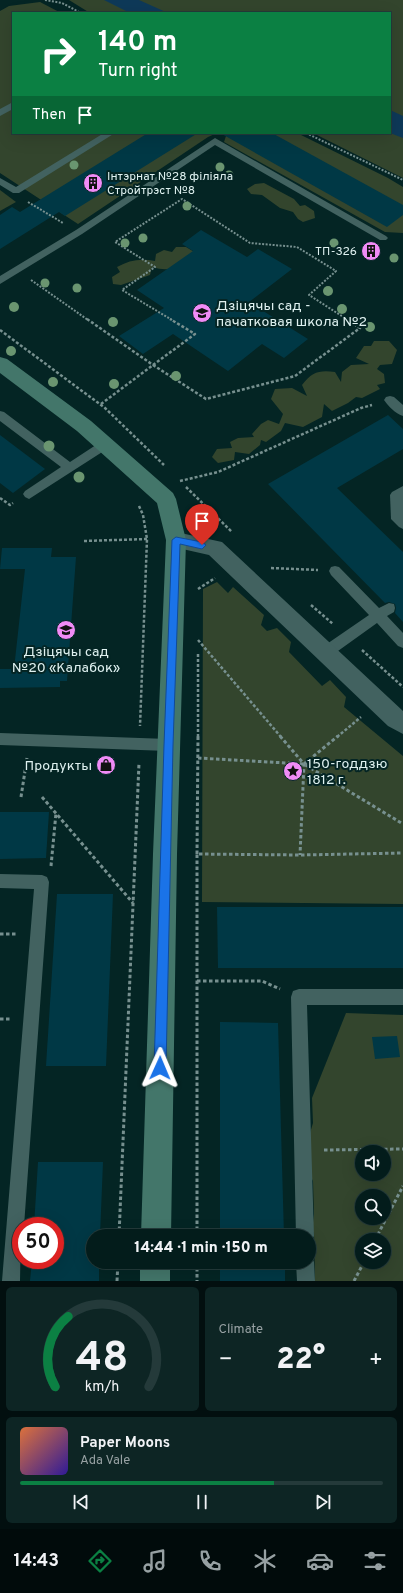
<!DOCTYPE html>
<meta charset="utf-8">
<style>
:root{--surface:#031c1b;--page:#0d2524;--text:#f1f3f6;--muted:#97a1a3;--line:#243a3a;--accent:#0b8043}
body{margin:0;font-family:Overpass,sans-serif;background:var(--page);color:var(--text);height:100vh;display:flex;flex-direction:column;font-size:15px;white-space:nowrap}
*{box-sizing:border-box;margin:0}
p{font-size:13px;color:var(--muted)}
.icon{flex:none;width:22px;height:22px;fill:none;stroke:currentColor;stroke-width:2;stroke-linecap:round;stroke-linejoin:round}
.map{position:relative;height:1281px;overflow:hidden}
.details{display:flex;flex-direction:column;gap:6px;padding:6px;background:#020f0f;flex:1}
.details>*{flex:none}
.guide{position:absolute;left:12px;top:12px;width:379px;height:122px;border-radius:0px;box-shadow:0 4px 16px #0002,0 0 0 1px var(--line);background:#0b8043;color:#fff;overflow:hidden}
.controls{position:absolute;left:355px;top:1145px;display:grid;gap:8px}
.controls a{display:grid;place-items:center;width:36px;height:36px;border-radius:50%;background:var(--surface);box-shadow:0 4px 16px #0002,0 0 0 1px var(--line);font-size:20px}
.speed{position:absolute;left:12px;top:1217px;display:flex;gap:8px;font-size:20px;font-weight:700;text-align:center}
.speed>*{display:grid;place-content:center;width:52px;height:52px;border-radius:50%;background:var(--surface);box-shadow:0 4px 16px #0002,0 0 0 1px var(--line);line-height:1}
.speed .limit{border:6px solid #d22;background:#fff;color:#111}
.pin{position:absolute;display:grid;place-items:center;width:34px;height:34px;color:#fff;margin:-41px -17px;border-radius:50% 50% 50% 0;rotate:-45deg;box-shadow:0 0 4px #0007}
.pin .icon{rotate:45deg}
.me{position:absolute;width:44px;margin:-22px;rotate:1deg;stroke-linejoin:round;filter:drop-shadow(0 0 3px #0008)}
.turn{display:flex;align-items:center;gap:14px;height:84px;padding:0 20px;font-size:18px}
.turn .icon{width:52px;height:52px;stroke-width:2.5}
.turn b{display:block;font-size:28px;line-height:34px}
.then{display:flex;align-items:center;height:38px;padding:0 20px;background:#0003;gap:8px;font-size:15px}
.big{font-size:30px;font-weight:800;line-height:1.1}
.details .widget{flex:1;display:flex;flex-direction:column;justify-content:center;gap:6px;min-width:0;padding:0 14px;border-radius:6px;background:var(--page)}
.details .dial{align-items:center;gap:0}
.dial svg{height:104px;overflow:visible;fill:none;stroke:var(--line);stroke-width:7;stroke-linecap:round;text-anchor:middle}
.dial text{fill:var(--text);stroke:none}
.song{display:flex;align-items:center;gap:12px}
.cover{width:48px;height:48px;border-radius:6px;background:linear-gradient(135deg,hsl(20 70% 55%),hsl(250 70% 35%))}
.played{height:4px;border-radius:2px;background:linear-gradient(90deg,var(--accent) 70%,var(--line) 70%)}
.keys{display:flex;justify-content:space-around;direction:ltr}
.heat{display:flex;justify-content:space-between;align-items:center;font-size:22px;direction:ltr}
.details .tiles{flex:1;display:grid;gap:6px;grid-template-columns:1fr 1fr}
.widget:last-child{grid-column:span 2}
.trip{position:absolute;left:86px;top:1229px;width:230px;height:40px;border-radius:20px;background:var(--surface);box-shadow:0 4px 16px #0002,0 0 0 1px var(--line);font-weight:800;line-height:40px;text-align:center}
.dock{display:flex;height:64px;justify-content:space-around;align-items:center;background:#010b0b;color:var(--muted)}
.dock .icon{width:28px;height:28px}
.dock .selected{color:var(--accent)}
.dock b{font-size:18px;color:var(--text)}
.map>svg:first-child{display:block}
</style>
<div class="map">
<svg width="403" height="1281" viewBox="0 0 403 1281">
<rect width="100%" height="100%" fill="#042524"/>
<g fill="#33452d" fill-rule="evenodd">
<path d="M 69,0 L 403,0 L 403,178 L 313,133 L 390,133 L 390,13 L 90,13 Z"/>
<path d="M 40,2 L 61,13 L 13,13 L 13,133 L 217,133 L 208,137 L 78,224 L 0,173 L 0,11 L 9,6 Z"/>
<path d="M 227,133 L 297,133 L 388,178 L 403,187 L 403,233 L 385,232 L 224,142 Z"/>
<path d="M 264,183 L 294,199 L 300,206 L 305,205 L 314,211 L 315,218 L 303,222 L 298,219 L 293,212 L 280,208 L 262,195 L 251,194 L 247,189 L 255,184 Z"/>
<path d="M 0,190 L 16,202 L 0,211 Z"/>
<path d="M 176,247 L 186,247 L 196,253 C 180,266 173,273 152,267 L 150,275 L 121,285 L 113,284 L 112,277 L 120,272 L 117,267 C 129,260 141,258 155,261 L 156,254 L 164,250 L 172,252 Z"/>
<path d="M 374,341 L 389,341 L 397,350 L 392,364 L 380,365 L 377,369 L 384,374 L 385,383 L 377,385 L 380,389 L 362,398 L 356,397 L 348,403 L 332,411 L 324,404 L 322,417 L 303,427 L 285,423 L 281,431 L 266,442 L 261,440 L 260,445 L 249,454 L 235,452 L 234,460 L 218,463 L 212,457 L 217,449 L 232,448 L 230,442 L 238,438 L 254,437 L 252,434 L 261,424 L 268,420 L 279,424 L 283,414 L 271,399 L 275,389 L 292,388 L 307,396 L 302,385 C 312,372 319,370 335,372 L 341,382 L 342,372 L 351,365 L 369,364 L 356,358 L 364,346 L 371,346 Z"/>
<path d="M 217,582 L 228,593 L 233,587 L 264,615 L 261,625 L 267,631 L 277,628 L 291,642 L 289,652 L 322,686 L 330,680 L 346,697 L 344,707 L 403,756 L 403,904 L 202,902 L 203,589 Z"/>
<path d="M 346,1013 L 403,1015 L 403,1281 L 315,1281 L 314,1233 L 312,1230 L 314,1214 L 313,1181 L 302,1160 L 313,1123 L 312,1098 ZM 362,1152 L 384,1152 L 384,1174 L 362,1174 ZM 362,1196 L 384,1196 L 384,1218 L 362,1218 ZM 362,1240 L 384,1240 L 384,1262 L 362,1262 Z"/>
</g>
<g fill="#0e3958">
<path d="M 104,0 L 139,0 L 168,13 L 130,13 Z"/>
<path d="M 390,110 L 403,116 L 403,138 L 390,133 Z"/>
</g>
<g fill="#003845">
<path d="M 148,133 L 198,133 L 65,216 L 59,212 L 0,249 L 0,215 L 12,207 L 20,212 Z"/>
<path d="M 220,133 L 272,133 L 403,205 L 403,215 L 387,227 Z"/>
<path d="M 201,230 L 247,257 L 258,249 L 292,269 L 249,302 L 308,339 L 284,358 L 262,344 L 228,371 L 173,334 L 143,354 L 119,336 L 164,308 L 137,290 L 193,251 L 182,244 Z"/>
<path d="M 388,415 L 403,429 L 403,449 L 337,488 L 403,552 L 403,622 L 395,613 L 396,608 L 395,604 L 389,602 L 385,603 L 268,484 Z"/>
<path d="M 0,435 L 45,469 L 13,493 L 0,483 Z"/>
<path d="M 2,548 L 52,548 L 51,557 L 76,557 L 67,681 L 60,681 L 60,687 L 0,688 L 0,669 L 14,669 L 25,569 L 0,569 Z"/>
<path d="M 0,812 L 49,812 L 46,858 L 0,859 Z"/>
<path d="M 57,894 L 113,894 L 106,1066 L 46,1066 Z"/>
<path d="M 217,907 L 403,907 L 403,968 L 218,968 Z"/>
<path d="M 220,1022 L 278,1023 L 284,1236 L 220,1236 Z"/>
<path d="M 397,1036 L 400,1057 L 375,1059 L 372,1037 Z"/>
<path d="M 38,1162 L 103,1162 L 100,1236 L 93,1236 L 93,1262 L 99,1262 L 99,1281 L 30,1281 L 32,1260 L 55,1260 L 55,1226 L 34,1226 Z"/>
<rect x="220" y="1262" width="65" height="19"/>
</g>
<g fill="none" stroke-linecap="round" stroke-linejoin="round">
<g stroke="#77908f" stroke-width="2" stroke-dasharray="2 1.5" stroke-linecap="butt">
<path d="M 45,0 L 62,3 L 81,13"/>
<path d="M 306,133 L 403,180"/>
<path d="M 28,202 L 63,223"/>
<path d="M 31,280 L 88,320"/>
<path d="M 172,320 L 122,290 L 155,267 L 115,242 L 182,199 L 250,243 L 297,247 L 336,271 L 309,295 L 348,320"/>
</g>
<g stroke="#77908f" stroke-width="2.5" stroke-dasharray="3 2" stroke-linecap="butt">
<path d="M 87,319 L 153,365"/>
<path d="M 0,330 L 105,408 L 164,465"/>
<path d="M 153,365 L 206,399 L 295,376 L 360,328 L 346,319"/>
<path d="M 153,365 L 195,334 L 170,319"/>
<path d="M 101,404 L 153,365"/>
<path d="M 180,481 L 218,472 L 361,408 L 372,405"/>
<path d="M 186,487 L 232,532"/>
<path d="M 0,498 L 10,505 L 13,503"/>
<path d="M 139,506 L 143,515 L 147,539 L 140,726"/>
<path d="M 84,541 L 147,539"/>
<path d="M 271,568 L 318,570"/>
<path d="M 198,589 L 215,578"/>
<path d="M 311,605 L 333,624"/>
<path d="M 198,640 L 281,737"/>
<path d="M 362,650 L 403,687"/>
<path d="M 198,737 L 198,652"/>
<path d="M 337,737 L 361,717"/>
</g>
<g stroke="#77908f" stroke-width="3" stroke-dasharray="3.5 2.5" stroke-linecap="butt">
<path d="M 280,736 L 304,764 L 300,855"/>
<path d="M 198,758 L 304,764 L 403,824"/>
<path d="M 304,764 L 338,736"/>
<path d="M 21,797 L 27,758"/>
<path d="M 42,797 L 133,903"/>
<path d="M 197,854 L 198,736"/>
<path d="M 51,866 L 56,813"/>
<path d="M 0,934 L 17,934"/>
<path d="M 197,981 L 262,981 L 280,989"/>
<path d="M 0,1019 L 11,1019"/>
<path d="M 324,1150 L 403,1149"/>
<path d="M 119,1236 L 139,763"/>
<path d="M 197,1236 L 197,854 L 300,855 L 403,853"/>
<path d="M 375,1240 L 403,1186"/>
<path d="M 197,1262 L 197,1281"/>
<path d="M 117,1281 L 118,1262"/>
<path d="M 354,1281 L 364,1262"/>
</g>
<g fill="#426260" fill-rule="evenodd">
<path d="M 13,102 L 13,109 L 0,116 L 0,109 Z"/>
<path d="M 104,133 L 115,133 L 19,193 L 13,193 L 0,185 L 0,178 L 16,187 Z"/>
<path d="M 215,138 L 386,236 L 388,238 L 386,240 L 380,240 L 215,145 L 82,234 L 0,284 L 0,276 L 76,230 Z"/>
<path d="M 390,396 L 394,397 L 403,405 L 403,416 C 396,414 388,406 384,400 L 386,397 Z"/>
<path d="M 0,411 L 4,412 L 70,462 L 102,441 L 106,440 L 110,441 L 112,444 L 110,447 L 29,499 L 25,497 L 23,494 L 25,491 L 61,467 L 0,421 Z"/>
<path d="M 403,486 L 403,529 L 399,527 L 391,519 L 390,495 L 392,492 Z"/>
<path d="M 335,566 L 339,567 L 379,608 L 389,603 L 394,604 L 395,608 L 394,612 L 387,616 L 403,633 L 403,648 L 398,646 L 377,623 L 331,656 L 326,658 L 321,656 L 319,652 L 321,648 L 369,615 L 331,575 L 329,571 L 331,567 Z"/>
<path d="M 0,733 L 168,739 L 173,741 L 175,745 L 173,749 L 168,751 L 0,745 Z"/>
<path d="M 0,874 L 42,875 L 47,877 L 49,882 L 24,1226 L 21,1226 L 20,1281 L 2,1281 L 34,889 L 0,888 Z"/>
<path d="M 299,989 L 403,989 L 403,1005 L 307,1005 L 314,1236 L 311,1242 L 309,1243 L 309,1236 L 296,1236 L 291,997 L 293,991 Z"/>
<path d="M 309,1255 L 311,1256 L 314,1262 L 315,1281 L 297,1281 L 296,1262 L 309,1262 Z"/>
</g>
<path fill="#426260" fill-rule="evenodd" d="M 176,532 L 222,542 L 403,711 L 403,734 L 388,726 L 209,555 L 169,546 L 166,540 L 169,534 Z"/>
<g fill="#43766a" fill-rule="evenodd">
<path d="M 0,357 L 7,359 L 91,421 L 173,493 L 176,499 L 186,540 L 177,854 L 171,1236 L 141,1236 L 153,854 L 166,540 L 157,503 L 77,431 L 0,373 Z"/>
<rect x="140" y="1262" width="30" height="19"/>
</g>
</g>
<g fill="#6a9570">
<circle cx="74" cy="165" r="4.5"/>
<circle cx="220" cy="167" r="4.5"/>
<circle cx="229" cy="175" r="4.5"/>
<circle cx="187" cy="206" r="4.5"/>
<circle cx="143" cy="238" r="4.5"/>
<circle cx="125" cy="243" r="4.5"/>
<circle cx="334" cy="243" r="4.5"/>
<circle cx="394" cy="258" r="4.5"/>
<circle cx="45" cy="283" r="4.5"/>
<circle cx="77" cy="288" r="4.5"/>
<circle cx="328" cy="291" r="5"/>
<circle cx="14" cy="307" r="5"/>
<circle cx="342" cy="309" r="5"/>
<circle cx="113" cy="322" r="5"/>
<circle cx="370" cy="327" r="5"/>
<circle cx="11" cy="351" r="5"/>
<circle cx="176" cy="376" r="5"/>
<circle cx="53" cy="382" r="5"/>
<circle cx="114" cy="384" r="5"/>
<circle cx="49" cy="446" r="5.5"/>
<circle cx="79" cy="477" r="5.5"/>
</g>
<path fill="#1a73e8" stroke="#114b97" d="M 176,537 L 202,542 L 206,545 L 202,549 L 180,544 L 173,745 L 166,1068 L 164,1072 L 160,1074 L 156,1072 L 154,1068 L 164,745 L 172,540 Z"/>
<defs>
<symbol id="building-disc" viewBox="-11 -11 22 22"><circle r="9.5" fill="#f08bf6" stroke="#042524"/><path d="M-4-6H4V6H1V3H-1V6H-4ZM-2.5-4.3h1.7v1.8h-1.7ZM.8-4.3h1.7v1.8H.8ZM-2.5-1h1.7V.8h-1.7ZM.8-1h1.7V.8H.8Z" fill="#111"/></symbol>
<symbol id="school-disc" viewBox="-11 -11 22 22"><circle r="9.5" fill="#f08bf6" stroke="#042524"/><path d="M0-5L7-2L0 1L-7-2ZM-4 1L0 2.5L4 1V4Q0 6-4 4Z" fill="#111"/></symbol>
<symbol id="shop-disc" viewBox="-11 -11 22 22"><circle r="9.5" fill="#f08bf6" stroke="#042524"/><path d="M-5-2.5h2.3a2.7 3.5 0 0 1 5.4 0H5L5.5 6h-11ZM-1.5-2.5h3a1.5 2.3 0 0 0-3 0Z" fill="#111"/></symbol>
<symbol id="sight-disc" viewBox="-11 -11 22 22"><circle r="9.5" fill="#f08bf6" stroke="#042524"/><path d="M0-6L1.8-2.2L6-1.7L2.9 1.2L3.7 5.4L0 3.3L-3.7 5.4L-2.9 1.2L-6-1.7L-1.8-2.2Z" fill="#111"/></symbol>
</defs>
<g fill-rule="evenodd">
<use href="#building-disc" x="82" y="172" width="22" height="22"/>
<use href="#building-disc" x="360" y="240" width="22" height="22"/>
<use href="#school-disc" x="191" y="302" width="22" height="22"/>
<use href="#school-disc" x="55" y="619" width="22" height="22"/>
<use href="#shop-disc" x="95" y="754" width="22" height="22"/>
<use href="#sight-disc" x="282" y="760" width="22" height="22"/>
</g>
<g text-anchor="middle" stroke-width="4" stroke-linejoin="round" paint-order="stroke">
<g font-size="12" fill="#dff1f0" stroke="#042524" text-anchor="start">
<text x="107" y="180">Інтэрнат №28 фiлiяла<tspan x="107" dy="14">Стройтрэст №8</tspan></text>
<text x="357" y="255" text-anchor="end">ТП-326</text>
</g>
<g font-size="14" fill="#dff1f0" stroke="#042524" text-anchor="start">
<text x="216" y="310">Дзіцячы сад -<tspan x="216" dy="16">пачатковая школа №2</tspan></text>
<text x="66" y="656" text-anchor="middle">Дзіцячы сад<tspan x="66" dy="16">№20 «Калабок»</tspan></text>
<text x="307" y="768">150-годдзю<tspan x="307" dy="16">1812 г.</tspan></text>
<text x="92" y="770" text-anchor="end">Продукты</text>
</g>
</g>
</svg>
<div class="controls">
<a><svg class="icon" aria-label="sound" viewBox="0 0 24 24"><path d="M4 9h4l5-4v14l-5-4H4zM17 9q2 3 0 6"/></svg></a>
<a><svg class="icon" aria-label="search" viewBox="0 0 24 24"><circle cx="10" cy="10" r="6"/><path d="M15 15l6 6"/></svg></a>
<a><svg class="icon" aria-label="layers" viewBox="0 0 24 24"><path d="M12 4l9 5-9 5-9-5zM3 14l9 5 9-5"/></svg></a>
</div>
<div class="speed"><div class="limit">50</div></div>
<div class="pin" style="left:202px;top:545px;background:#d93025"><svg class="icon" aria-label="arrive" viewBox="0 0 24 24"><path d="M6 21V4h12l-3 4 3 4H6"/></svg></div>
<svg class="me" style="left:160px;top:1068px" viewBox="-20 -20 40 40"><path d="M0-17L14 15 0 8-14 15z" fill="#1a73e8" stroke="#fff" stroke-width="4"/></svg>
<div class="trip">14:44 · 1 min · 150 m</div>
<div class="guide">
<div class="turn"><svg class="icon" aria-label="right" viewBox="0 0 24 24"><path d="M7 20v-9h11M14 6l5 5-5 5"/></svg><div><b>140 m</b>Turn right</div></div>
<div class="then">Then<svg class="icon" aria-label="arrive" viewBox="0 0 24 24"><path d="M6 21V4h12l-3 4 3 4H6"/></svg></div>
</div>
</div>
<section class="details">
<div class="tiles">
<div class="widget dial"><svg viewBox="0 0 100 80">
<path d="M14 69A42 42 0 1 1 86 69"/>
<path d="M14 69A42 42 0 0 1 24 15" stroke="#0b8043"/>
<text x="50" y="56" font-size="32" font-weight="700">48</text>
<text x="50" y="72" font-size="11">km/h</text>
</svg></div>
<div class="widget"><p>Climate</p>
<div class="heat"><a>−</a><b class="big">22°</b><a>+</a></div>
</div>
<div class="widget">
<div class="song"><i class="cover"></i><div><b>Paper Moons</b><p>Ada Vale</p></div></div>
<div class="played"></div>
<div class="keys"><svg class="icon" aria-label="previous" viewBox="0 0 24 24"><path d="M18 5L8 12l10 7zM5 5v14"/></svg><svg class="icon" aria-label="pause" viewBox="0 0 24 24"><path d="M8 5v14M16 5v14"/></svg><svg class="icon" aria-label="next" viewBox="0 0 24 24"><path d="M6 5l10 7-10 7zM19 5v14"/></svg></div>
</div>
</div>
</section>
<nav class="dock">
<b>14:43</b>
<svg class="icon selected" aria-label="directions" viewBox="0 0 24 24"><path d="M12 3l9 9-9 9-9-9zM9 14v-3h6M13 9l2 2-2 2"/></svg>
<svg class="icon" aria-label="music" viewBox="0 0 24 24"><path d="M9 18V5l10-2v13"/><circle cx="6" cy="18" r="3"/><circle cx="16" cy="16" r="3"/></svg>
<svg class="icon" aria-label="phone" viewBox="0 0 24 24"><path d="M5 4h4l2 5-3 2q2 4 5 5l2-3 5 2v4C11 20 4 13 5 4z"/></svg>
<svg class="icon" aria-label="climate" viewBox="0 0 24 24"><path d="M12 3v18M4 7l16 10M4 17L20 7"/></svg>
<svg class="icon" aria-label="car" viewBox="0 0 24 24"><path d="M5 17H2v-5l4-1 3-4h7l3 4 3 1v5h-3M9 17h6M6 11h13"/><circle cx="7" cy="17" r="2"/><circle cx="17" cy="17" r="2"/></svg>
<svg class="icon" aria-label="filters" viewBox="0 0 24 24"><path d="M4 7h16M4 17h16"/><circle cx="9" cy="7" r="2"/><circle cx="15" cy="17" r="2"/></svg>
</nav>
